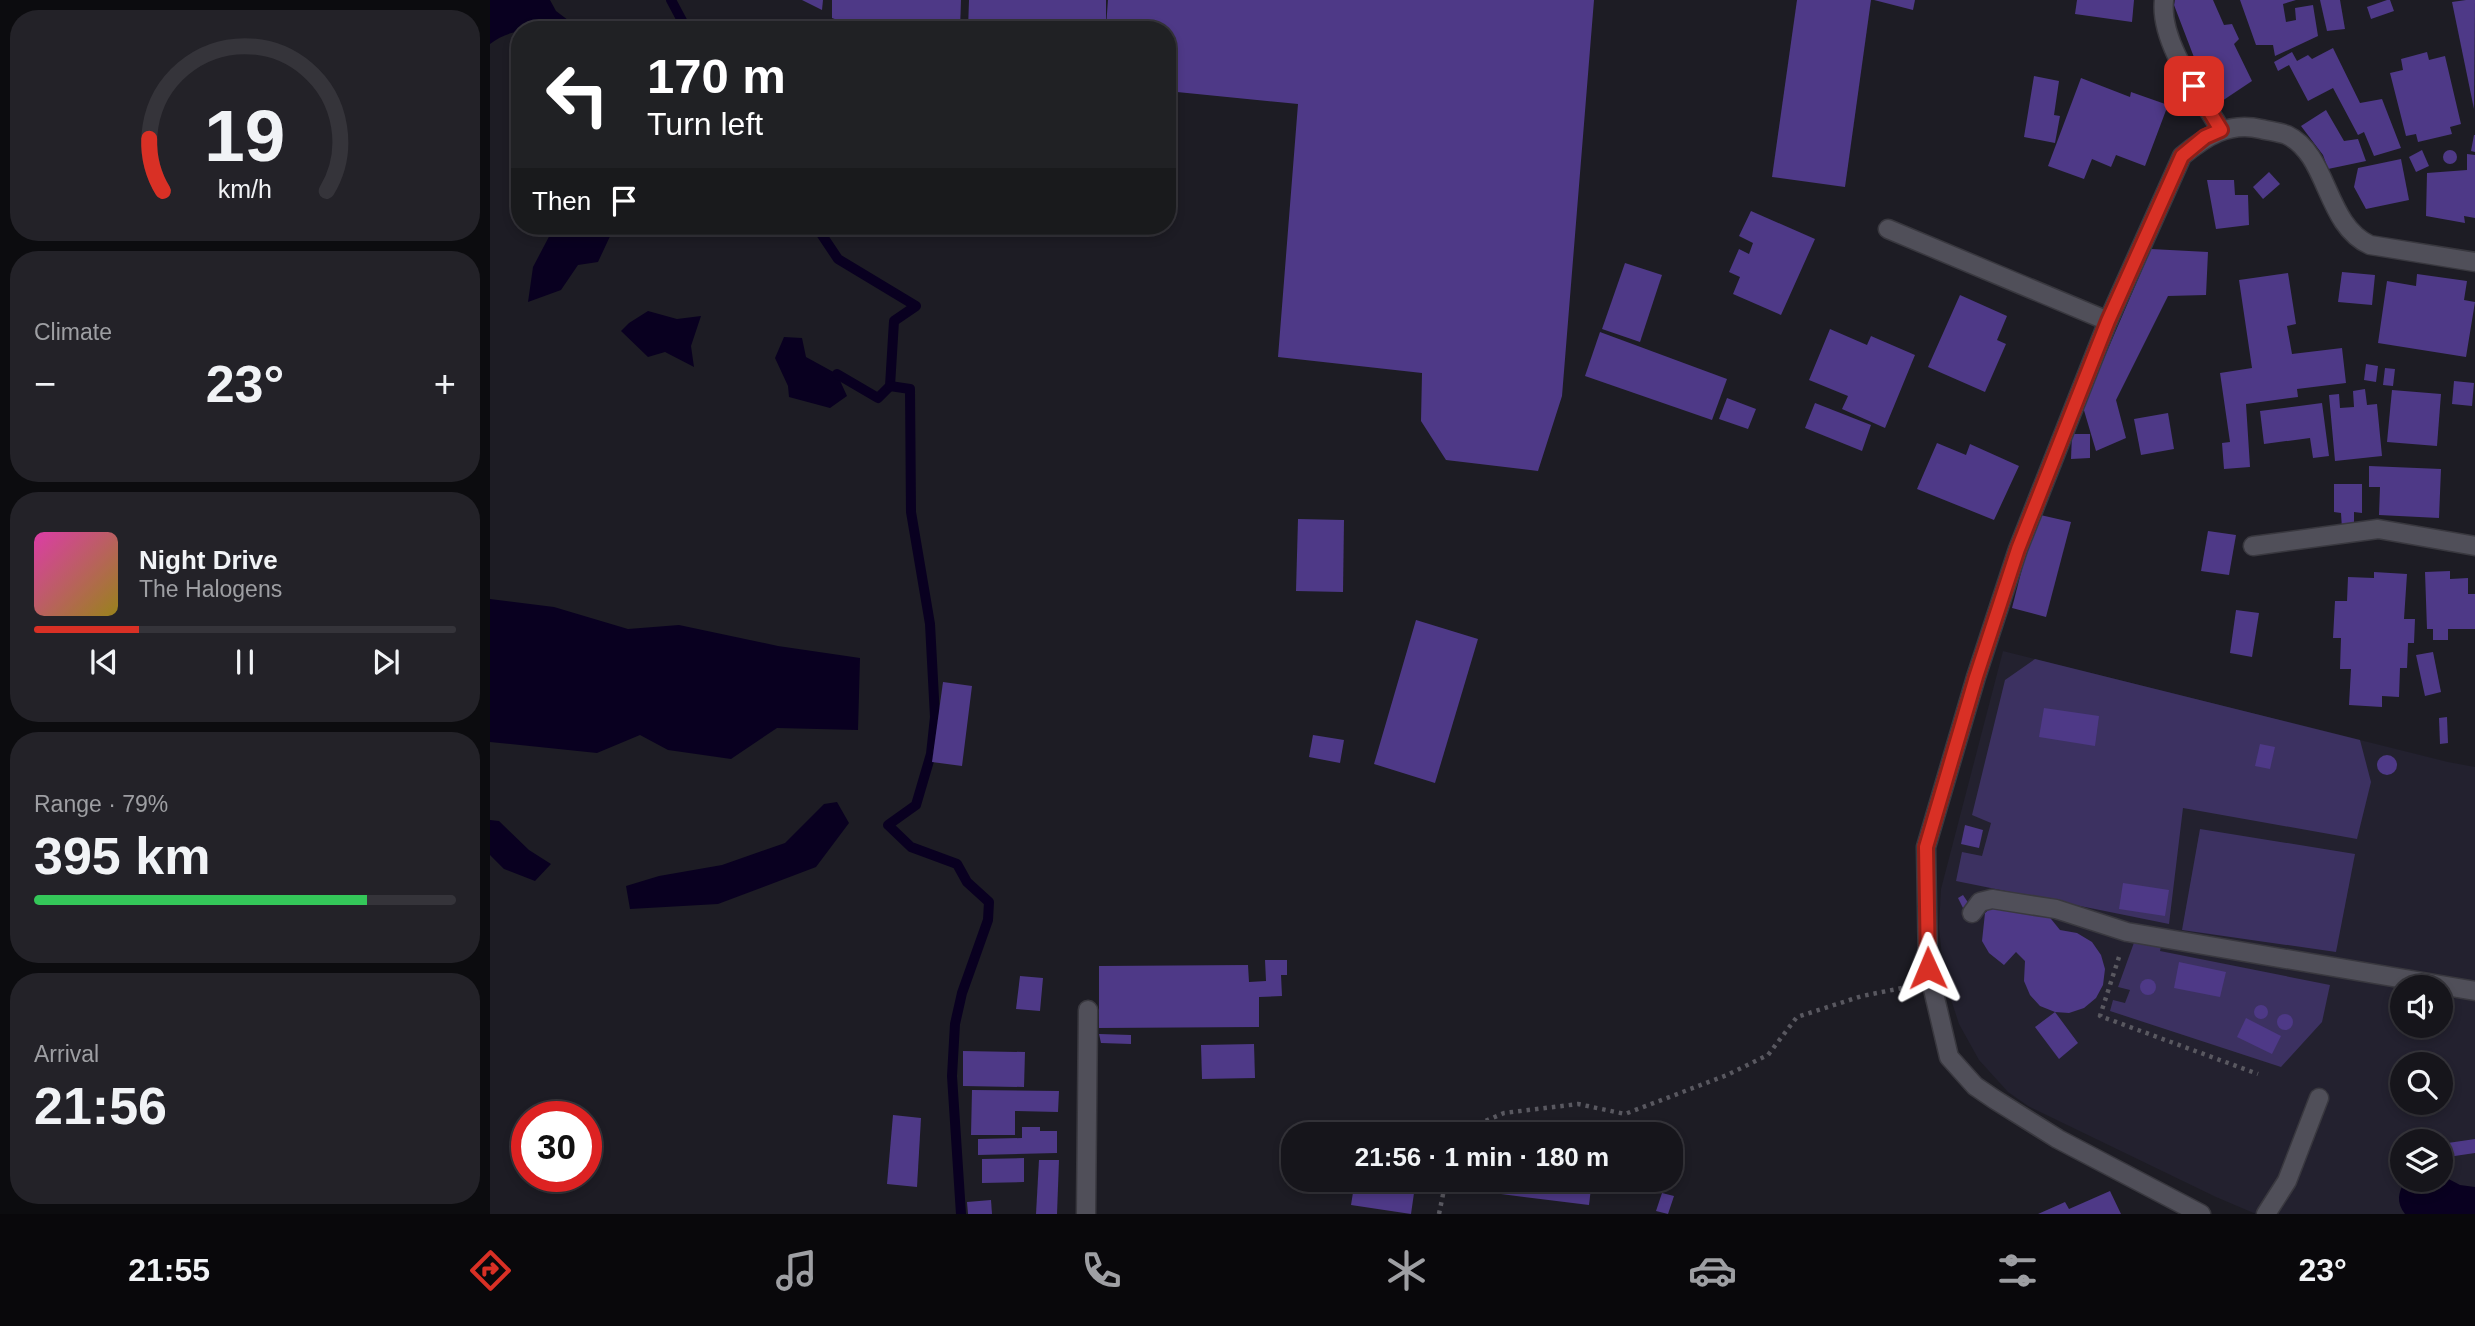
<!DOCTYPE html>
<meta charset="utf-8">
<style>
:root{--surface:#16151b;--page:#232228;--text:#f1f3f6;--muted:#9e9fa3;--line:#35343a;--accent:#d93025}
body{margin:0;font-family:Helvetica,sans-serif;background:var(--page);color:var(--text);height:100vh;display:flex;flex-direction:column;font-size:26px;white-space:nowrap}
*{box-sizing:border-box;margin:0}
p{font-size:23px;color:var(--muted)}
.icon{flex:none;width:38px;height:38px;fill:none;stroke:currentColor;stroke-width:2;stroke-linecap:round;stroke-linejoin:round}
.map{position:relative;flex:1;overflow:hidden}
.panel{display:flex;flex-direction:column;gap:10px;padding:10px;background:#0c0c0f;width:490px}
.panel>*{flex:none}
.banner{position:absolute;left:21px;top:21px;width:665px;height:214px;border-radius:28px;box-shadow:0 4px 10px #0003,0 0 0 2px var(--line);background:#202124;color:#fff;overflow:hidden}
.tools{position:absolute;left:1900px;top:975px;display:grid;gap:14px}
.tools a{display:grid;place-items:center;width:63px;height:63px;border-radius:50%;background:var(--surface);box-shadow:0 4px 10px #0003,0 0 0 2px var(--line);font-size:35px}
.speed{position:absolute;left:21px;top:1101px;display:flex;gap:14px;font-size:35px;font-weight:700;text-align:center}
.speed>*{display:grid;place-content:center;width:91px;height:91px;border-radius:50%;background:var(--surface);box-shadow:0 4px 10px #0003,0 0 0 2px var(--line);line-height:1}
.speed .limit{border:10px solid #d22;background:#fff;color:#111}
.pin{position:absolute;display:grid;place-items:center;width:60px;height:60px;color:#fff;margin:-30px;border-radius:14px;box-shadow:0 4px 10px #0006}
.me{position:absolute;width:77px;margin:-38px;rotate:359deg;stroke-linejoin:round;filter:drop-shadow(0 0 5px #0008)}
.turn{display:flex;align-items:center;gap:24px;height:147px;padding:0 21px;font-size:32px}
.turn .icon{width:91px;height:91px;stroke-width:2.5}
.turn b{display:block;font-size:49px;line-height:60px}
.then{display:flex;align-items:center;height:66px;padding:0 21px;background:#0003;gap:14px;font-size:26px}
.big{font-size:52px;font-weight:700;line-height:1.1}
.panel .card{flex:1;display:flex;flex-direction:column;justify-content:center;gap:10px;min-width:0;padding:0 24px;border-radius:28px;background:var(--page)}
.panel .dial{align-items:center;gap:0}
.dial svg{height:182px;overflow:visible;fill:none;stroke:var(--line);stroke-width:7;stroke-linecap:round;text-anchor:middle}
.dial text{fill:var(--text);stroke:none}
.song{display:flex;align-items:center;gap:21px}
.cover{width:84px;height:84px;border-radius:10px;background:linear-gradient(135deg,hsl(320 70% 55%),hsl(50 70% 35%))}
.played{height:7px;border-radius:4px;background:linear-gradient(90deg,var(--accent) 25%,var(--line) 25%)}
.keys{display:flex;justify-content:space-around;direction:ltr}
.heat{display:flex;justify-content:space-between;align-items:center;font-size:38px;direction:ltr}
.charge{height:10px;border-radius:5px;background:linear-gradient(90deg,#34c759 79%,var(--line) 0)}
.trip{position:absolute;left:791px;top:1122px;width:402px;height:70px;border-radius:28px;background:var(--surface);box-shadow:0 4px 10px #0003,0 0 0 2px var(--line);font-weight:700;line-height:70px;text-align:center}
.menu{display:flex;height:112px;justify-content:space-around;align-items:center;background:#09080b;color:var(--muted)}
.menu .icon{width:49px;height:49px}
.menu .selected{color:var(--accent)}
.menu b{font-size:32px;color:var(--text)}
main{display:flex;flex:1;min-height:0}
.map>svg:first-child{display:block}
</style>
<main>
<section class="panel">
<div class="card dial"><svg viewBox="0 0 100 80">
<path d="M14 69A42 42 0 1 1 86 69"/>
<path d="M14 69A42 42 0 0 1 8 46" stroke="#d93025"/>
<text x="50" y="56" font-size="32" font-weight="700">19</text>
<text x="50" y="72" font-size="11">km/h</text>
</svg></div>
<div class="card"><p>Climate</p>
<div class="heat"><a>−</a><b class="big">23°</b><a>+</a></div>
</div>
<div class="card">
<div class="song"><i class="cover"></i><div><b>Night Drive</b><p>The Halogens</p></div></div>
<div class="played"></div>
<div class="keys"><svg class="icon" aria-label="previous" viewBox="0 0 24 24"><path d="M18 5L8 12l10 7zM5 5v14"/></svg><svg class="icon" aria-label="pause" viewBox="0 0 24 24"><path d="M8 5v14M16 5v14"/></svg><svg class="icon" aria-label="next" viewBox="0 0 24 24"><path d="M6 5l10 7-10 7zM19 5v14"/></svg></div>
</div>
<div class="card"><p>Range · 79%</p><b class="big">395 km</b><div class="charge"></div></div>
<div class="card"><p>Arrival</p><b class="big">21:56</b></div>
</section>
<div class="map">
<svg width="1985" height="1214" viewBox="0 0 1985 1214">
<rect width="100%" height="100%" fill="#1d1c24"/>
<path fill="#23212f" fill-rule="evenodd" d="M 1513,651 L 1958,762 L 1985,767 L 1985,1214 L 1766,1214 L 1726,1197 L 1538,1106 L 1518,1092 L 1489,1060 L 1469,1024 L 1454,978 L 1449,927 L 1451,889 ZM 1913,987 L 1951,987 L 1951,1026 L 1913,1026 ZM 1913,1064 L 1951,1064 L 1951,1102 L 1913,1102 ZM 1913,1141 L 1951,1141 L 1951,1180 L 1913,1180 Z"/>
<g fill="#3c3161">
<path d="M 1545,659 L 1870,740 L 1881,782 L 1867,839 L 1693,808 L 1679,924 L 1466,881 L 1472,852 L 1492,856 L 1501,823 L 1482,815 L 1515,680 Z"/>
<path d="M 1710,829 L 1865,854 L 1846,952 L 1692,930 Z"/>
<path d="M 1646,937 L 1672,942 L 1670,951 L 1840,985 L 1832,1022 L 1791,1067 L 1620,1011 L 1623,1000 L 1635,1003 L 1640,990 L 1628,987 Z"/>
</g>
<g fill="#090020">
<path d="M 0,0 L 60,0 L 66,11 L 91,30 C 59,30 25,24 0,44 Z"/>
<path d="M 79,226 L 114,226 L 122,232 L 108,262 L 88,265 L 71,290 L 38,302 L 43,267 L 63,229 Z"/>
<path d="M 158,311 L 187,319 L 211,316 L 201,346 L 204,367 L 175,352 L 158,357 L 131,331 L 139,323 Z"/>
<path d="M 294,337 L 312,338 L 316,357 L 347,374 L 357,396 L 340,408 L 299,397 L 298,386 L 285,358 Z"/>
<path d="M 0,599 L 64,607 L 138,629 L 189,625 L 288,646 L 370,658 L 368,730 L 287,728 L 241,759 L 178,750 L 150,735 L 107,753 L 0,742 Z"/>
<path d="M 347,802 L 359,823 L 326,867 L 228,904 L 140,909 L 136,886 L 169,876 L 232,865 L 295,843 L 334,804 Z"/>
<path d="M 0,820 L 9,821 L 39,850 L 61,864 L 45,881 L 14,869 L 0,855 Z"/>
<path d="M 1951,1175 L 1970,1185 L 1985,1187 L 1985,1214 L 1915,1214 C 1906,1202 1908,1193 1915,1181 L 1951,1180 Z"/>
</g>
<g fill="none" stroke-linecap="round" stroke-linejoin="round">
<g stroke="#090020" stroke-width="10">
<path d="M 181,0 L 197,30"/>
<path d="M 326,226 L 348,259 L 426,306 L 404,321 L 400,386 L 388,398 L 347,374"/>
<path d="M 400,386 L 420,389 L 421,512 L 440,624 L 445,717 L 441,754 L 426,805 L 398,825 L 421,847 L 467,864 L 477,882 L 499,902 L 498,920 L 472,993 L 465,1024 L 462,1076 L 471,1214"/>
</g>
</g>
<g fill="#4e3987">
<path d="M 312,0 L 333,0 L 332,10 Z"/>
<path d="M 342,0 L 471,0 L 470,30 L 375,30 L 342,18 Z"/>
<path d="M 479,0 L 616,0 L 616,27 L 618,0 L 1104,0 L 1072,396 L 1048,471 L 956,460 L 931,421 L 932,373 L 788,357 L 808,104 L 677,91 L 677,30 L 478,30 Z"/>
<path d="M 1307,0 L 1381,0 L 1355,187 L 1282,177 Z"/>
<path d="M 1384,0 L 1425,0 L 1423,10 Z"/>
<path d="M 1587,0 L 1644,0 L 1642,22 L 1585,14 Z"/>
<path d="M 1685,0 L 1723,0 L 1734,25 L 1742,24 L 1749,39 L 1744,44 L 1762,81 L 1723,107 L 1684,5 Z"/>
<path d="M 1750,0 L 1806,0 L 1793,4 L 1796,22 L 1806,20 L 1805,8 L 1823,5 L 1828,36 L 1785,56 L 1783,45 L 1766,45 Z"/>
<path d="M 1830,0 L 1850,0 L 1855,29 L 1837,31 Z"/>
<path d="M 1897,0 L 1900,0 L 1904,11 L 1881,19 L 1877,7 Z"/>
<path d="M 1976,0 L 1985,0 L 1984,109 L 1962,2 Z"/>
<path d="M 1843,48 L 1870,103 L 1892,99 L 1911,148 L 1884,156 L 1874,132 L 1868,135 L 1843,88 L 1818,101 L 1799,65 L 1788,71 L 1784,62 L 1802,52 L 1807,61 L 1818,55 L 1822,59 Z"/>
<path d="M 1937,52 L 1939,60 L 1955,56 L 1971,124 L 1960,127 L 1962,134 L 1928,142 L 1926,134 L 1916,136 L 1900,73 L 1913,70 L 1911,59 Z"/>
<path d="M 1544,76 L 1569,81 L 1564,115 L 1570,116 L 1565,143 L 1534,137 Z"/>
<path d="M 1591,78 L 1640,97 L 1641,92 L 1678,105 L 1655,166 L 1626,155 L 1621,167 L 1602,159 L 1594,179 L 1558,166 Z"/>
<path d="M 1836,110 L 1854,141 L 1868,139 L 1876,161 L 1838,169 L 1833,155 L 1811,126 Z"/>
<path d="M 1984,135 L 1985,135 L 1985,152 L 1981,151 Z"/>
<circle cx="1960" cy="157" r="7"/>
<path d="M 1932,150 L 1939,166 L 1926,172 L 1919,157 Z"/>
<path d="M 1977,154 L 1985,155 L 1985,218 L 1974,216 L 1975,223 L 1936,216 L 1937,173 L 1977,170 Z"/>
<path d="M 1911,159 L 1919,200 L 1876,209 L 1864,187 L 1868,168 Z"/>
<path d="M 1779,172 L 1790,184 L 1773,199 L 1763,187 Z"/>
<path d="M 1717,180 L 1744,180 L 1745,195 L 1758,195 L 1759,225 L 1726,229 Z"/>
<path d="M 1261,211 L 1325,239 L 1291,315 L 1243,294 L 1250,277 L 1239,272 L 1249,249 L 1259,254 L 1263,243 L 1249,236 Z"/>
<path d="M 1661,249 L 1718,252 L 1716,295 L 1678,296 L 1626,400 L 1636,438 L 1606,451 L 1593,407 Z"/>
<path d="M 1135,263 L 1172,275 L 1150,342 L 1112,329 Z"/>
<path d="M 1852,272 L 1885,275 L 1882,305 L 1848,302 Z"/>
<path d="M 1798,273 L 1806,324 L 1797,326 L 1802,354 L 1852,348 L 1856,383 L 1807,389 L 1808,397 L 1756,404 L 1760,467 L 1734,469 L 1732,443 L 1740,442 L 1730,373 L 1762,368 L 1749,280 Z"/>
<path d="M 1927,274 L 1977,281 L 1974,300 L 1985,302 L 1976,357 L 1888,343 L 1897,281 L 1926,286 Z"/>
<path d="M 1470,295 L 1517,316 L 1507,340 L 1516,344 L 1495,392 L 1438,367 Z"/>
<path d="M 1340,329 L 1377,345 L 1381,336 L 1425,355 L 1395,428 L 1352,409 L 1358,396 L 1319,380 Z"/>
<path d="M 1110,332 L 1237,379 L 1222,420 L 1095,376 Z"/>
<path d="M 1876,364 L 1888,366 L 1886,382 L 1874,380 Z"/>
<path d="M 1895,368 L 1905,369 L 1903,386 L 1893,385 Z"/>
<path d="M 1964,381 L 1984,383 L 1982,406 L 1962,404 Z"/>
<path d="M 1875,389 L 1877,405 L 1887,404 L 1892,456 L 1845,461 L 1839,395 L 1849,394 L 1850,408 L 1864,407 L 1863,391 Z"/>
<path d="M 1902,390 L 1951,394 L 1947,446 L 1897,442 Z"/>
<path d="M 1237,398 L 1266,409 L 1258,429 L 1229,419 Z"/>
<path d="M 1325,403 L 1381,425 L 1372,451 L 1315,428 Z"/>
<path d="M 1832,403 L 1839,456 L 1823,458 L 1820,438 L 1774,444 L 1770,411 Z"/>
<path d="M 1678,413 L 1684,449 L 1651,455 L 1644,419 Z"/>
<path d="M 1582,434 L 1600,434 L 1600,458 L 1581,459 Z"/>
<path d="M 1447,443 L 1476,455 L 1480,444 L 1529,466 L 1504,520 L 1427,489 Z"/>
<path d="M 1879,466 L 1951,469 L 1949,518 L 1889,515 L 1890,487 L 1879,487 Z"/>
<path d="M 1844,484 L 1872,484 L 1872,513 L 1864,512 L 1864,529 L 1852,529 L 1851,513 L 1844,512 Z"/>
<path d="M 1546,514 L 1581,522 L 1556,617 L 1522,608 Z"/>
<path d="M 808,519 L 854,520 L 853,592 L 806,591 Z"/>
<path d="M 1718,531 L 1746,535 L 1739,575 L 1711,571 Z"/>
<path d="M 1960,571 L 1960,579 L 1978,578 L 1978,594 L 1985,594 L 1985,629 L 1958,629 L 1958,640 L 1943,640 L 1943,629 L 1937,629 L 1935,572 Z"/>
<path d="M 1884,572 L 1917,574 L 1914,619 L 1925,619 L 1924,643 L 1918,643 L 1917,668 L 1910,668 L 1909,697 L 1892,696 L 1892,707 L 1859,705 L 1861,669 L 1850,669 L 1851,638 L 1843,638 L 1845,601 L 1857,601 L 1858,577 L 1884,578 Z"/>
<path d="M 1746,610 L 1769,613 L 1762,657 L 1740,653 Z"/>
<path d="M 926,620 L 988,639 L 945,783 L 884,764 Z"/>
<path d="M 1943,652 L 1951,692 L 1935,696 L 1926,655 Z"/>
<path d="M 453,682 L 482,686 L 472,766 L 442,762 Z"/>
<path d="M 1554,708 L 1609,716 L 1605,746 L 1549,737 Z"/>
<path d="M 1957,717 L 1958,743 L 1950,744 L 1949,718 Z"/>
<path d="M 823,735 L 854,740 L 850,763 L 819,757 Z"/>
<path d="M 1770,744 L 1785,747 L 1780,769 L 1765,766 Z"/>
<circle cx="1897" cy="765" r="10"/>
<path d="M 1475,825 L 1493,830 L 1489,848 L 1471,844 Z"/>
<path d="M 1633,883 L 1679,890 L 1675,916 L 1629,909 Z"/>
<path d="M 1473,895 L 1479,904 L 1473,908 L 1468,898 Z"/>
<path d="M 1503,906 L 1557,914 L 1570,930 L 1587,933 L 1602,942 L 1611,955 L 1615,969 L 1613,985 L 1606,998 L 1594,1008 L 1579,1013 L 1565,1012 L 1588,1043 L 1569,1059 L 1545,1027 L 1565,1012 L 1550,1006 L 1540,995 L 1534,981 L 1535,961 L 1526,952 L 1514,965 L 1499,953 L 1492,941 L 1495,913 Z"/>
<path d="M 775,960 L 797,960 L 797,975 L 791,975 L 792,996 L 769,997 L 769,1027 L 609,1028 L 609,966 L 758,965 L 759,982 L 776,981 Z"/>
<path d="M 1689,962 L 1736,972 L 1730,997 L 1684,988 Z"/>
<path d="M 530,976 L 553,978 L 550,1011 L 526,1009 Z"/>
<circle cx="1658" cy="987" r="8"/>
<circle cx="1771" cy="1012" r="7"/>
<circle cx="1795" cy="1022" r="8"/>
<path d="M 1756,1018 L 1791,1036 L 1782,1054 L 1747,1037 Z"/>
<path d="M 609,1034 L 641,1035 L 641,1044 L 611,1043 Z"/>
<path d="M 764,1044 L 765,1078 L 712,1079 L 711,1045 Z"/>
<path d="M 473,1051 L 535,1052 L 534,1087 L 473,1086 Z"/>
<path d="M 482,1090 L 569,1091 L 568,1112 L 525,1111 L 525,1135 L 481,1135 Z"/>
<path d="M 403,1115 L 431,1118 L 427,1187 L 397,1184 Z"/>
<path d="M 532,1127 L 550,1127 L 550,1131 L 567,1131 L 567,1153 L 488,1155 L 488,1139 L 532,1138 Z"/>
<path d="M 1985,1139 L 1985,1153 L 1951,1158 L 1951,1144 Z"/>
<path d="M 534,1158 L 534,1182 L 492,1183 L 492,1159 Z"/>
<path d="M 549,1160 L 569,1160 L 567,1214 L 546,1214 Z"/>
<path d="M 865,1180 L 912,1180 L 911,1191 L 924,1193 L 921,1214 L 861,1205 Z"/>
<path d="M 1013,1180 L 1102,1180 L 1099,1205 L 1011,1194 Z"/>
<path d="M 1620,1191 L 1631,1214 L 1548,1214 L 1575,1202 L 1579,1209 Z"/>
<path d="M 1172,1193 L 1184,1196 L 1178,1214 L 1166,1211 Z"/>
<path d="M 501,1200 L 502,1214 L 478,1214 L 477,1202 Z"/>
</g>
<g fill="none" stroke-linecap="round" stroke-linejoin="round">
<defs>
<g id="service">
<path d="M 1482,913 L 1490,902 L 1502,899 L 1566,909 L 1637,932 L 1985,991"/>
<path d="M 1776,1214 L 1797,1181 L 1829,1098"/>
</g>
<g id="minor">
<path d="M 1674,0 C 1669,42 1710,95 1731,130"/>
<path d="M 1398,229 L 1618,321"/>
<path d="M 1763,546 L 1888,529 L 1985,546"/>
<path d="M 596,1214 L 598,1010"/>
<path d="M 1711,1214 L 1568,1139 L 1504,1099 L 1485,1086 L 1459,1057 L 1438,968 L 1436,847 L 1486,677 L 1528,549 L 1618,321 L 1692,156 C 1715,137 1739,121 1771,129 C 1779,131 1789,132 1797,135 C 1839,155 1835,225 1880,245 L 1985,262"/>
</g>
</defs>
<use href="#service" stroke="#39383f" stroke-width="21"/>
<use href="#minor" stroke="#39383f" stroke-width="21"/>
<g stroke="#595860" stroke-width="4.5" stroke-dasharray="3.5 5" stroke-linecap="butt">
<path d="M 1629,957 L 1610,1016 L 1768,1074"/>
<path d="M 975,1134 L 979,1128 L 1014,1113 L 1088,1104 L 1135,1114 L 1237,1075 L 1278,1055 L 1307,1017 L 1372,996 L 1417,987"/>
<path d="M 949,1214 L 956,1180"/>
</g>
<use href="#service" stroke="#504f59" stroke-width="18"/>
<use href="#minor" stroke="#504f59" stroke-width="18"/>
</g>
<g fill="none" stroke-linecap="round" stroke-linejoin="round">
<defs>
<path id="route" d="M 1438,968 L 1436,847 L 1486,677 L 1528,549 L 1618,321 L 1692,156 L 1715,137 L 1731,130 L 1704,86"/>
</defs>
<use href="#route" stroke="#8d1f18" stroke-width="18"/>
<use href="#route" stroke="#d93025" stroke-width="12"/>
</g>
</svg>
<div class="tools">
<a><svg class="icon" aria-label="sound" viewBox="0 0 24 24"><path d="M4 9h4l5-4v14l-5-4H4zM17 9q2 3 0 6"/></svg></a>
<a><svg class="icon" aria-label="search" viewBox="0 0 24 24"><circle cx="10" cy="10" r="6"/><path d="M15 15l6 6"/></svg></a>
<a><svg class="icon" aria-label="layers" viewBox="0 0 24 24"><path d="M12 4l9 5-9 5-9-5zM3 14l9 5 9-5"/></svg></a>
</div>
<div class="speed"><div class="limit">30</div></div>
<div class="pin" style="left:1704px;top:86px;background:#d93025"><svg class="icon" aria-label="arrive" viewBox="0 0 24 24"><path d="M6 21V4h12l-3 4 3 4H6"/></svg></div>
<svg class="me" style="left:1438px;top:968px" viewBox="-20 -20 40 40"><path d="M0-17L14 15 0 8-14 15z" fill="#d93025" stroke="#fff" stroke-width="4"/></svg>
<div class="trip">21:56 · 1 min · 180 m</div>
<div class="banner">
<div class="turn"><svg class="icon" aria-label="left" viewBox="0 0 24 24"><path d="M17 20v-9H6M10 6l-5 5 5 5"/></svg><div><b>170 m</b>Turn left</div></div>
<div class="then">Then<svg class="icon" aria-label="arrive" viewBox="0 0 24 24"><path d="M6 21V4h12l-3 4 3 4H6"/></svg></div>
</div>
</div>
</main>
<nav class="menu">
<b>21:55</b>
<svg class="icon selected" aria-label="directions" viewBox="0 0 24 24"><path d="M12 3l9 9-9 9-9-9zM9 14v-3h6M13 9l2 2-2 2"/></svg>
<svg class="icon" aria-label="music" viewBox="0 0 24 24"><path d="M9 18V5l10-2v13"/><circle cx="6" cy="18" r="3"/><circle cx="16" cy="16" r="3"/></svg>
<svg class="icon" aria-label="phone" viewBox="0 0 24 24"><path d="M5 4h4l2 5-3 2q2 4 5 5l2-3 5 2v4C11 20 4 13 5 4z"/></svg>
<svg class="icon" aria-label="climate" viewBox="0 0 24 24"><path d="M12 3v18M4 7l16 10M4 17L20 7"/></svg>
<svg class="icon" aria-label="car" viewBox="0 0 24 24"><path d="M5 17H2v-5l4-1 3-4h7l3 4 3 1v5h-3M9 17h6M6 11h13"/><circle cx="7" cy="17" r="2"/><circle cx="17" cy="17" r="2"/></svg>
<svg class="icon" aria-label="filters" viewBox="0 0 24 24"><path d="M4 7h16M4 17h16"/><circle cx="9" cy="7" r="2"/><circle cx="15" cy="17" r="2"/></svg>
<b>23°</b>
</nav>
